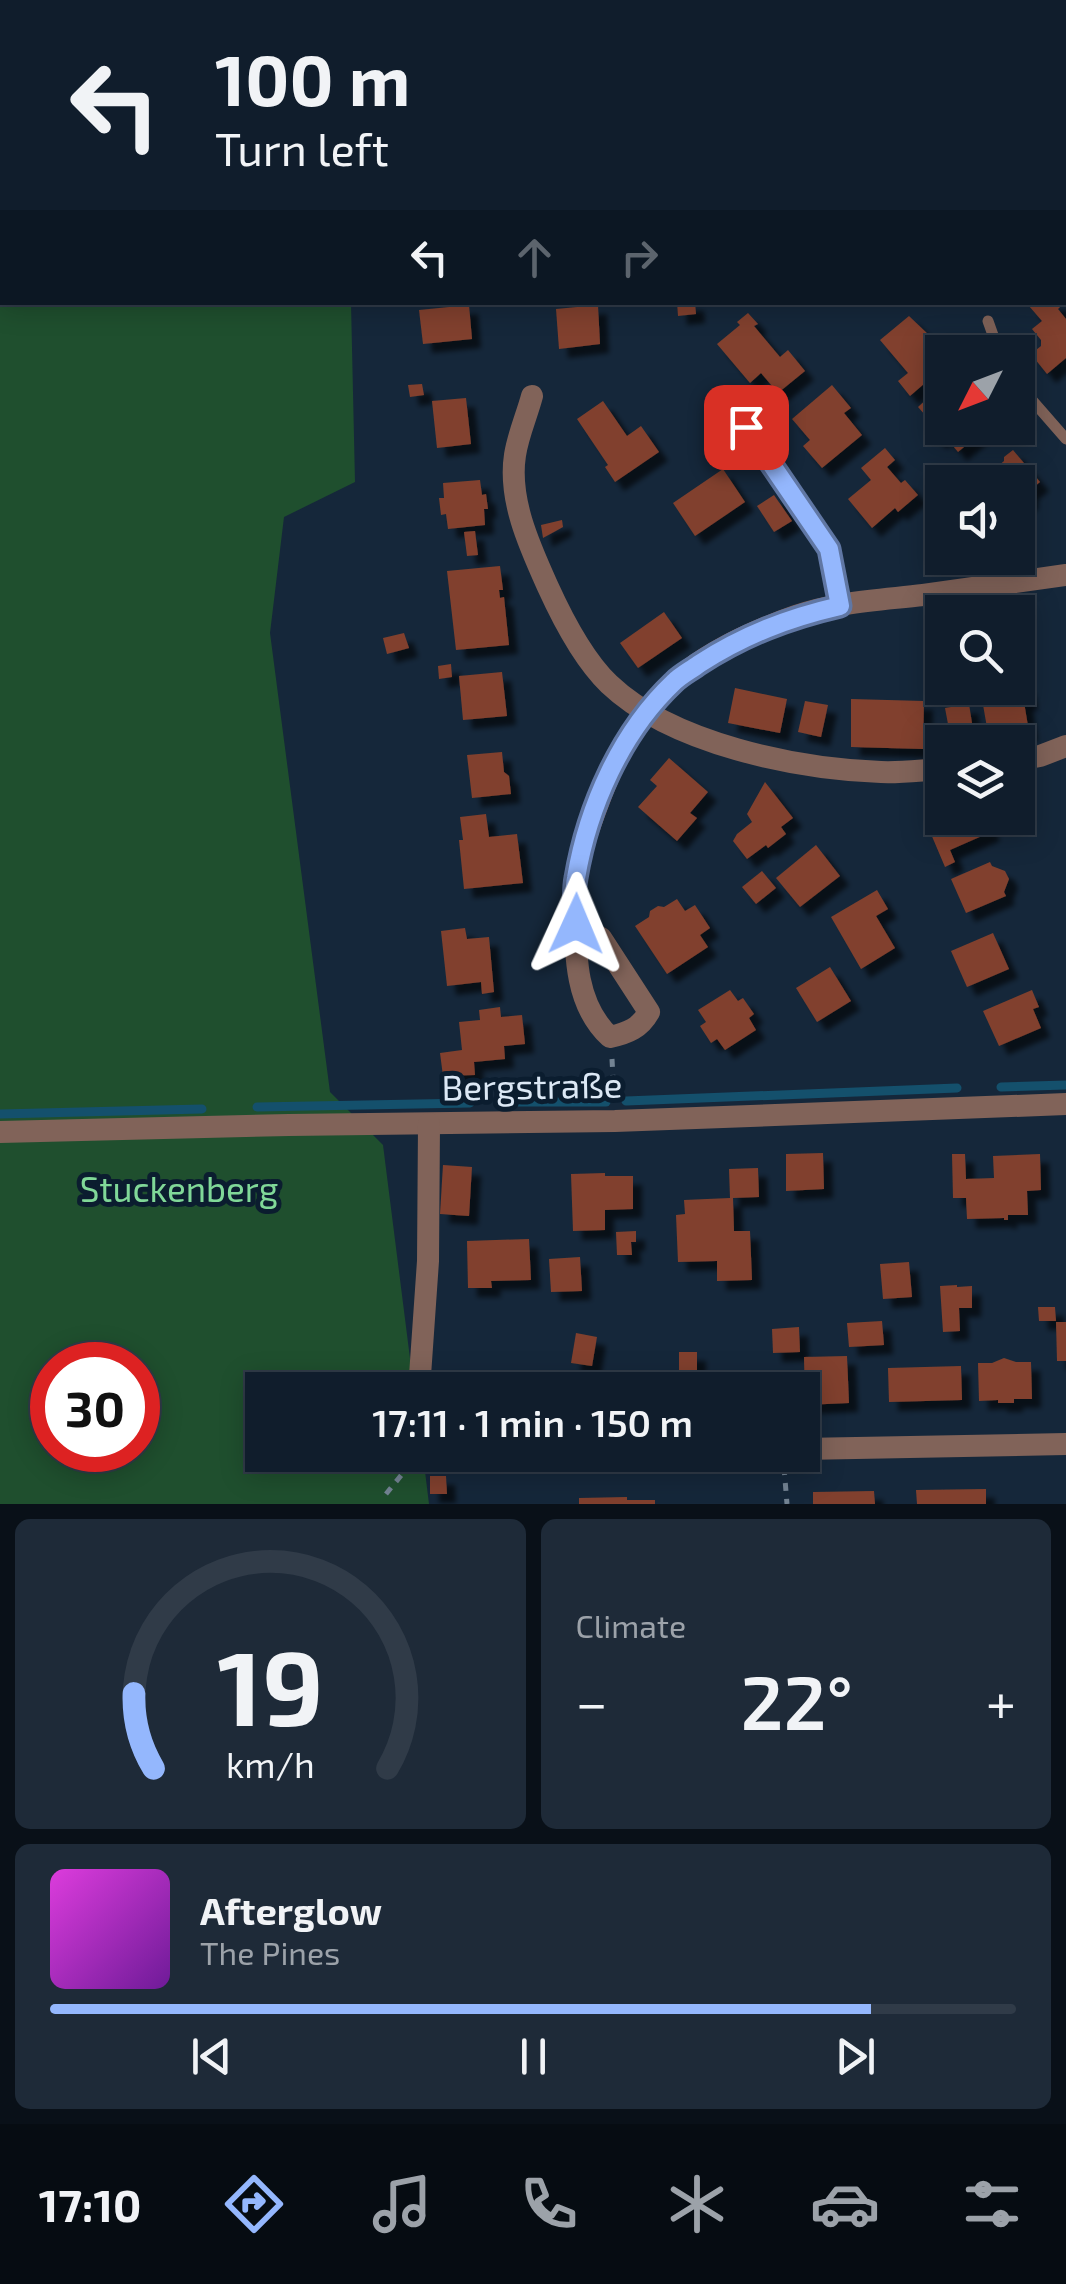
<!DOCTYPE html>
<meta charset="utf-8">
<style>
:root{--surface:#101d2c;--page:#1e2a38;--text:#f1f3f6;--muted:#9ca2a9;--line:#303b48;--accent:#94b7fd}
body{margin:0;font-family:"Exo 2",sans-serif;background:var(--page);color:var(--text);height:100vh;display:flex;flex-direction:column;font-size:38px;white-space:nowrap}
*{box-sizing:border-box;margin:0}
p{font-size:32px;color:var(--muted)}
.icon{flex:none;width:55px;height:55px;fill:none;stroke:currentColor;stroke-width:2;stroke-linecap:round;stroke-linejoin:round}
.map{position:relative;height:1504px;overflow:hidden}
.panel{display:flex;flex-direction:column;gap:15px;padding:15px;background:#091018;flex:1}
.panel>*{flex:none}
.top-card{position:absolute;left:0px;top:0px;width:1068px;height:305px;box-shadow:0 5px 25px #0003,0 0 0 2px var(--line);background:#101d2c;color:var(--text);overflow:hidden}
.needle{width:65px;rotate:228deg}
.tools{position:absolute;left:925px;top:335px;display:grid;gap:20px}
.tools a{display:grid;place-items:center;width:110px;height:110px;border-radius:0px;background:var(--surface);box-shadow:0 5px 25px #0003,0 0 0 2px var(--line);font-size:50px}
.speed{position:absolute;left:30px;top:1342px;display:flex;gap:20px;font-size:50px;font-weight:700;text-align:center}
.speed>*{display:grid;place-content:center;width:130px;height:130px;border-radius:50%;background:var(--surface);box-shadow:0 5px 25px #0003,0 0 0 2px var(--line);line-height:1}
.speed .limit{border:15px solid #d22;background:#fff;color:#111}
.pin{position:absolute;display:grid;place-items:center;width:85px;height:85px;color:#fff;margin:-42px;border-radius:20px;box-shadow:0 5px 15px #0006}
.me{position:absolute;width:110px;margin:-55px;rotate:1deg;stroke-linejoin:round;filter:drop-shadow(0 0 8px #0008)}
.turn{display:flex;align-items:center;gap:35px;height:210px;padding:0 50px;font-size:45px}
.turn .icon{width:130px;height:130px;stroke-width:2.5}
.turn b{display:block;font-size:70px;line-height:85px}
.lanes{display:flex;align-items:center;height:95px;padding:0 50px;background:#0003;justify-content:center;gap:50px;direction:ltr}
.lanes .off{opacity:.35}
.big{font-size:75px;font-weight:600;line-height:1.1}
.panel .tile{flex:1;display:flex;flex-direction:column;justify-content:center;gap:15px;min-width:0;padding:0 35px;border-radius:15px;background:var(--page)}
.panel .dial{align-items:center;gap:0}
.dial svg{height:260px;overflow:visible;fill:none;stroke:var(--line);stroke-width:7;stroke-linecap:round;text-anchor:middle}
.dial text{fill:var(--text);stroke:none}
.song{display:flex;align-items:center;gap:30px}
.cover{width:120px;height:120px;border-radius:15px;background:linear-gradient(135deg,hsl(300 70% 55%),hsl(280 70% 35%))}
.played{height:10px;border-radius:5px;background:linear-gradient(90deg,var(--accent) 85%,var(--line) 85%)}
.keys{display:flex;justify-content:space-around;direction:ltr}
.heat{display:flex;justify-content:space-between;align-items:center;font-size:55px;direction:ltr}
.panel .tiles{flex:1;display:grid;gap:15px;grid-template-columns:1fr 1fr}
.tile:last-child{grid-column:span 2}
.trip{position:absolute;left:245px;top:1372px;width:575px;height:100px;border-radius:0px;background:var(--surface);box-shadow:0 5px 25px #0003,0 0 0 2px var(--line);font-weight:600;line-height:100px;text-align:center}
.menu{display:flex;height:160px;justify-content:space-around;align-items:center;background:#060c12;color:var(--muted)}
.menu .icon{width:70px;height:70px}
.menu .on{color:var(--accent)}
.menu b{font-size:45px;color:var(--text)}
.map>svg:first-child{display:block}
</style>
<div class="map">
<svg width="1066" height="1504" viewBox="0 0 1066 1504">
<defs>
<filter id="shadow"><feDropShadow dx="9" dy="9" stdDeviation="2.5" flood-color="#0009"/></filter>
</defs>
<rect width="100%" height="100%" fill="#15273a"/>
<path fill="#1f4f2e" fill-rule="evenodd" d="M 0,0 L 916,0 L 917,2 L 2,2 L 2,302 L 351,303 L 355,482 L 284,517 L 270,633 L 330,1092 L 383,1145 L 414,1390 L 262,1390 L 262,1455 L 423,1455 L 429,1504 L 0,1504 ZM 52,1365 L 138,1365 L 138,1450 L 52,1450 Z"/>
<g fill="none" stroke-linecap="round" stroke-linejoin="round">
<g stroke="#14506c" stroke-width="9">
<path d="M 1065,188 L 1066,188"/>
<path d="M 1001,1087 L 1066,1085"/>
<path d="M 626,1101 L 957,1088"/>
<path d="M 503,1102 L 606,1102"/>
<path d="M 257,1107 L 470,1103"/>
<path d="M 0,1114 L 202,1109"/>
</g>
</g>
<g fill="#81412d" filter="url(#shadow)">
<path d="M 677,302 L 695,302 L 696,314 L 678,316 Z"/>
<path d="M 1033,302 L 1065,302 L 1058,309 L 1066,319 L 1066,358 L 1047,374 L 1031,354 L 1041,346 L 1041,340 L 1032,329 L 1042,321 L 1029,306 Z"/>
<path d="M 469,305 L 472,339 L 423,344 L 419,310 Z"/>
<path d="M 598,305 L 600,344 L 559,349 L 556,309 Z"/>
<path d="M 748,313 L 758,324 L 754,326 L 780,357 L 788,350 L 805,371 L 778,393 L 761,373 L 750,383 L 717,344 L 740,325 L 737,322 Z"/>
<path d="M 909,316 L 931,337 L 929,339 L 937,350 L 929,357 L 940,370 L 910,396 L 898,381 L 908,373 L 880,340 Z"/>
<path d="M 422,384 L 424,395 L 410,397 L 408,385 Z"/>
<path d="M 832,385 L 851,408 L 844,413 L 862,435 L 822,468 L 803,446 L 810,440 L 792,419 Z"/>
<path d="M 942,386 L 942,428 L 987,428 L 958,452 L 944,435 L 938,440 L 932,434 L 928,428 L 933,424 L 918,407 Z"/>
<path d="M 466,398 L 471,444 L 437,448 L 432,401 Z"/>
<path d="M 603,401 L 627,436 L 641,426 L 659,452 L 615,482 L 605,467 L 608,465 L 577,419 Z"/>
<path d="M 885,448 L 895,460 L 887,467 L 901,483 L 905,480 L 918,495 L 898,512 L 895,508 L 872,528 L 848,499 L 871,480 L 861,468 Z"/>
<path d="M 1013,450 L 1040,482 L 1029,491 L 1029,500 L 1018,509 L 1018,482 L 974,482 L 992,468 L 996,468 L 1004,461 L 1004,457 Z"/>
<path d="M 723,469 L 745,502 L 695,536 L 673,503 Z"/>
<path d="M 480,480 L 482,495 L 486,494 L 488,509 L 484,509 L 485,525 L 448,529 L 446,514 L 441,515 L 439,498 L 444,498 L 443,483 Z"/>
<path d="M 774,495 L 792,521 L 774,532 L 757,506 Z"/>
<path d="M 562,520 L 563,527 L 543,538 L 541,525 Z"/>
<path d="M 475,531 L 478,555 L 467,556 L 464,532 Z"/>
<path d="M 500,566 L 503,590 L 499,590 L 500,598 L 504,597 L 509,645 L 456,650 L 447,571 Z"/>
<path d="M 664,612 L 682,638 L 638,668 L 620,643 Z"/>
<path d="M 404,633 L 409,648 L 387,654 L 383,638 Z"/>
<path d="M 451,664 L 452,677 L 439,679 L 438,666 Z"/>
<path d="M 502,672 L 507,716 L 463,720 L 459,676 Z"/>
<path d="M 1026,685 L 1029,701 L 1024,702 L 1029,732 L 989,739 L 982,699 L 1012,693 L 1011,688 Z"/>
<path d="M 735,688 L 787,699 L 780,733 L 728,723 Z"/>
<path d="M 851,699 L 924,701 L 923,749 L 851,747 Z"/>
<path d="M 805,701 L 828,705 L 821,737 L 798,732 Z"/>
<path d="M 969,704 L 974,736 L 951,740 L 945,708 Z"/>
<path d="M 502,752 L 504,772 L 509,776 L 511,794 L 472,798 L 467,755 Z"/>
<path d="M 669,758 L 708,792 L 690,813 L 697,818 L 677,841 L 638,807 L 657,786 L 650,780 Z"/>
<path d="M 765,782 L 793,818 L 781,827 L 786,834 L 768,848 L 766,845 L 747,859 L 733,841 L 737,834 L 752,822 L 747,814 Z"/>
<path d="M 942,811 L 942,818 L 985,818 L 991,832 L 950,850 L 955,862 L 945,867 L 931,834 L 938,831 L 931,816 Z"/>
<path d="M 486,814 L 489,837 L 517,834 L 523,883 L 464,889 L 459,840 L 463,840 L 460,817 Z"/>
<path d="M 816,845 L 840,876 L 800,907 L 776,878 Z"/>
<path d="M 990,862 L 992,866 L 1005,871 L 1009,879 L 1004,892 L 1006,896 L 966,913 L 951,879 Z"/>
<path d="M 762,871 L 776,888 L 756,904 L 742,887 Z"/>
<path d="M 877,890 L 888,909 L 876,916 L 895,948 L 861,969 L 831,917 Z"/>
<path d="M 677,899 L 685,911 L 695,905 L 710,928 L 700,935 L 708,947 L 667,974 L 635,926 L 649,917 L 650,911 L 658,906 L 664,907 Z"/>
<path d="M 465,928 L 467,939 L 489,937 L 494,992 L 482,994 L 481,982 L 447,986 L 441,931 Z"/>
<path d="M 993,933 L 1009,969 L 967,987 L 951,951 Z"/>
<path d="M 830,967 L 851,1001 L 817,1022 L 796,988 Z"/>
<path d="M 730,990 L 738,1001 L 743,998 L 754,1014 L 749,1018 L 756,1030 L 725,1050 L 717,1039 L 711,1043 L 700,1026 L 706,1022 L 698,1010 Z"/>
<path d="M 1032,990 L 1039,1007 L 1033,1009 L 1041,1028 L 999,1046 L 983,1011 Z"/>
<path d="M 500,1007 L 501,1017 L 522,1015 L 525,1044 L 504,1046 L 505,1059 L 474,1062 L 475,1075 L 443,1076 L 440,1053 L 462,1050 L 459,1022 L 480,1020 L 479,1010 Z"/>
<path d="M 823,1153 L 824,1189 L 786,1191 L 786,1154 Z"/>
<path d="M 952,1154 L 965,1154 L 966,1179 L 994,1178 L 993,1156 L 1040,1154 L 1041,1190 L 1027,1191 L 1028,1215 L 1008,1215 L 1008,1220 L 1004,1220 L 1004,1218 L 967,1219 L 966,1198 L 953,1198 Z"/>
<path d="M 443,1165 L 472,1167 L 469,1216 L 440,1214 Z"/>
<path d="M 758,1168 L 759,1197 L 733,1198 L 734,1231 L 750,1231 L 752,1280 L 717,1281 L 717,1261 L 678,1262 L 676,1215 L 685,1214 L 684,1200 L 730,1198 L 729,1169 Z"/>
<path d="M 605,1173 L 605,1176 L 633,1176 L 633,1209 L 605,1210 L 605,1230 L 573,1231 L 571,1174 Z"/>
<path d="M 636,1231 L 636,1242 L 631,1242 L 632,1255 L 617,1255 L 616,1232 Z"/>
<path d="M 529,1239 L 531,1280 L 491,1281 L 492,1288 L 468,1288 L 467,1241 Z"/>
<path d="M 580,1257 L 582,1291 L 551,1292 L 549,1259 Z"/>
<path d="M 909,1262 L 912,1297 L 883,1299 L 880,1264 Z"/>
<path d="M 957,1285 L 957,1287 L 972,1286 L 972,1308 L 959,1308 L 960,1331 L 943,1332 L 940,1286 Z"/>
<path d="M 1038,1307 L 1055,1307 L 1056,1321 L 1039,1321 Z"/>
<path d="M 882,1321 L 884,1345 L 849,1347 L 847,1323 Z"/>
<path d="M 1056,1322 L 1066,1322 L 1066,1361 L 1057,1361 Z"/>
<path d="M 799,1327 L 800,1352 L 773,1353 L 772,1329 Z"/>
<path d="M 576,1333 L 597,1337 L 592,1366 L 571,1363 Z"/>
<rect x="679" y="1352" width="18" height="20"/>
<path d="M 847,1356 L 849,1403 L 805,1405 L 804,1357 Z"/>
<path d="M 1004,1358 L 1016,1362 L 1031,1362 L 1032,1399 L 1014,1399 L 1014,1403 L 998,1403 L 998,1400 L 979,1401 L 978,1363 L 992,1363 Z"/>
<path d="M 961,1366 L 962,1400 L 889,1402 L 888,1368 Z"/>
<path d="M 430,1476 L 446,1476 L 447,1494 L 430,1494 Z"/>
<path d="M 986,1489 L 986,1504 L 917,1504 L 916,1490 Z"/>
<path d="M 874,1491 L 875,1504 L 813,1504 L 813,1492 Z"/>
<path d="M 627,1497 L 627,1500 L 655,1500 L 655,1504 L 579,1504 L 579,1498 Z"/>
</g>
<g fill="none" stroke-linecap="round" stroke-linejoin="round">
<g stroke="#738393" stroke-width="5" stroke-dasharray="8 8" stroke-linecap="butt">
<path d="M 18,2 L 20,0"/>
<path d="M 60,2 L 62,0"/>
<path d="M 0,26 L 2,23"/>
<path d="M 0,53 L 2,51"/>
<path d="M 612,1059 L 614,1098"/>
<path d="M 784,1467 L 787,1504"/>
<path d="M 386,1494 L 403,1473"/>
</g>
<g stroke="#816359" stroke-width="11">
<path d="M 988,321 L 999,352"/>
<path d="M 1018,384 L 1066,439"/>
<path d="M 725,397 L 829,549 L 840,606"/>
</g>
<g stroke="#816359" stroke-width="22">
<path d="M 532,396 C 527,415 518,435 515,455 C 508,500 530,547 548,587 C 563,620 583,659 609,684 C 672,744 797,769 881,772 C 901,773 922,770 942,769"/>
<path d="M 1018,760 L 1040,756 L 1066,746"/>
<path d="M 576,924 L 601,938 L 649,1012 C 640,1028 628,1033 610,1037 C 571,1001 576,944 575,895 C 575,861 590,825 602,793 C 617,752 643,708 676,680 C 708,652 756,630 796,616 C 836,602 881,600 923,595 C 971,588 1018,582 1066,575"/>
<path d="M 0,1132 L 289,1125 L 615,1121 L 1066,1104"/>
<path d="M 419,1390 L 428,1261 L 429,1124"/>
<path d="M 802,1449 L 1066,1444"/>
<path d="M 420,1455 L 431,1461 L 441,1462 L 634,1455"/>
</g>
</g>
<g fill="none" stroke-linecap="round" stroke-linejoin="round">
<defs>
<path id="route" d="M 576,924 C 575,909 573,893 576,878 C 588,807 621,732 674,682 C 681,675 691,670 699,664 C 744,635 788,618 840,606 L 829,549 L 746,427"/>
</defs>
<use href="#route" stroke="#6077a4" stroke-width="25"/>
<use href="#route" stroke="#94b7fd" stroke-width="18"/>
</g>
<g text-anchor="middle" stroke-width="10" stroke-linejoin="round" paint-order="stroke">
<g font-size="35" fill="#dce8f5" stroke="#0b1d2f">
<text transform="translate(532 1087) rotate(-1)" y="12">Bergstraße</text>
</g>
<g font-size="35" fill="#80d898" stroke="#0b1d2f">
<text x="179" y="1202">Stuckenberg</text>
</g>
</g>
</svg>
<div class="tools">
<a><svg class="needle" viewBox="-14 -14 28 28"><path d="M0-13l5 13h-10z" fill="#e53935"/><path d="M0 13l5-13h-10z" fill="#9ca2a9"/></svg></a>
<a><svg class="icon" aria-label="sound" viewBox="0 0 24 24"><path d="M4 9h4l5-4v14l-5-4H4zM17 9q2 3 0 6"/></svg></a>
<a><svg class="icon" aria-label="search" viewBox="0 0 24 24"><circle cx="10" cy="10" r="6"/><path d="M15 15l6 6"/></svg></a>
<a><svg class="icon" aria-label="layers" viewBox="0 0 24 24"><path d="M12 4l9 5-9 5-9-5zM3 14l9 5 9-5"/></svg></a>
</div>
<div class="speed"><div class="limit">30</div></div>
<div class="pin" style="left:746px;top:427px;background:#d93025"><svg class="icon" aria-label="arrive" viewBox="0 0 24 24"><path d="M6 21V4h12l-3 4 3 4H6"/></svg></div>
<svg class="me" style="left:576px;top:924px" viewBox="-20 -20 40 40"><path d="M0-17L14 15 0 8-14 15z" fill="#94b7fd" stroke="#fff" stroke-width="4"/></svg>
<div class="trip">17:11 · 1 min · 150 m</div>
<div class="top-card">
<div class="turn"><svg class="icon" aria-label="left" viewBox="0 0 24 24"><path d="M17 20v-9H6M10 6l-5 5 5 5"/></svg><div><b>100 m</b>Turn left</div></div>
<div class="lanes"><svg class="icon" aria-label="left" viewBox="0 0 24 24"><path d="M17 20v-9H6M10 6l-5 5 5 5"/></svg><svg class="icon off" aria-label="ahead" viewBox="0 0 24 24"><path d="M12 20V5M6 11l6-6 6 6"/></svg><svg class="icon off" aria-label="right" viewBox="0 0 24 24"><path d="M7 20v-9h11M14 6l5 5-5 5"/></svg></div>
</div>
</div>
<section class="panel">
<div class="tiles">
<div class="tile dial"><svg viewBox="0 0 100 80">
<path d="M14 69A42 42 0 1 1 86 69"/>
<path d="M14 69A42 42 0 0 1 8 46" stroke="#94b7fd"/>
<text x="50" y="56" font-size="32" font-weight="700">19</text>
<text x="50" y="72" font-size="11">km/h</text>
</svg></div>
<div class="tile"><p>Climate</p>
<div class="heat"><a>−</a><b class="big">22°</b><a>+</a></div>
</div>
<div class="tile">
<div class="song"><i class="cover"></i><div><b>Afterglow</b><p>The Pines</p></div></div>
<div class="played"></div>
<div class="keys"><svg class="icon" aria-label="previous" viewBox="0 0 24 24"><path d="M18 5L8 12l10 7zM5 5v14"/></svg><svg class="icon" aria-label="pause" viewBox="0 0 24 24"><path d="M8 5v14M16 5v14"/></svg><svg class="icon" aria-label="next" viewBox="0 0 24 24"><path d="M6 5l10 7-10 7zM19 5v14"/></svg></div>
</div>
</div>
</section>
<nav class="menu">
<b>17:10</b>
<svg class="icon on" aria-label="directions" viewBox="0 0 24 24"><path d="M12 3l9 9-9 9-9-9zM9 14v-3h6M13 9l2 2-2 2"/></svg>
<svg class="icon" aria-label="music" viewBox="0 0 24 24"><path d="M9 18V5l10-2v13"/><circle cx="6" cy="18" r="3"/><circle cx="16" cy="16" r="3"/></svg>
<svg class="icon" aria-label="phone" viewBox="0 0 24 24"><path d="M5 4h4l2 5-3 2q2 4 5 5l2-3 5 2v4C11 20 4 13 5 4z"/></svg>
<svg class="icon" aria-label="climate" viewBox="0 0 24 24"><path d="M12 3v18M4 7l16 10M4 17L20 7"/></svg>
<svg class="icon" aria-label="car" viewBox="0 0 24 24"><path d="M5 17H2v-5l4-1 3-4h7l3 4 3 1v5h-3M9 17h6M6 11h13"/><circle cx="7" cy="17" r="2"/><circle cx="17" cy="17" r="2"/></svg>
<svg class="icon" aria-label="filters" viewBox="0 0 24 24"><path d="M4 7h16M4 17h16"/><circle cx="9" cy="7" r="2"/><circle cx="15" cy="17" r="2"/></svg>
</nav>
